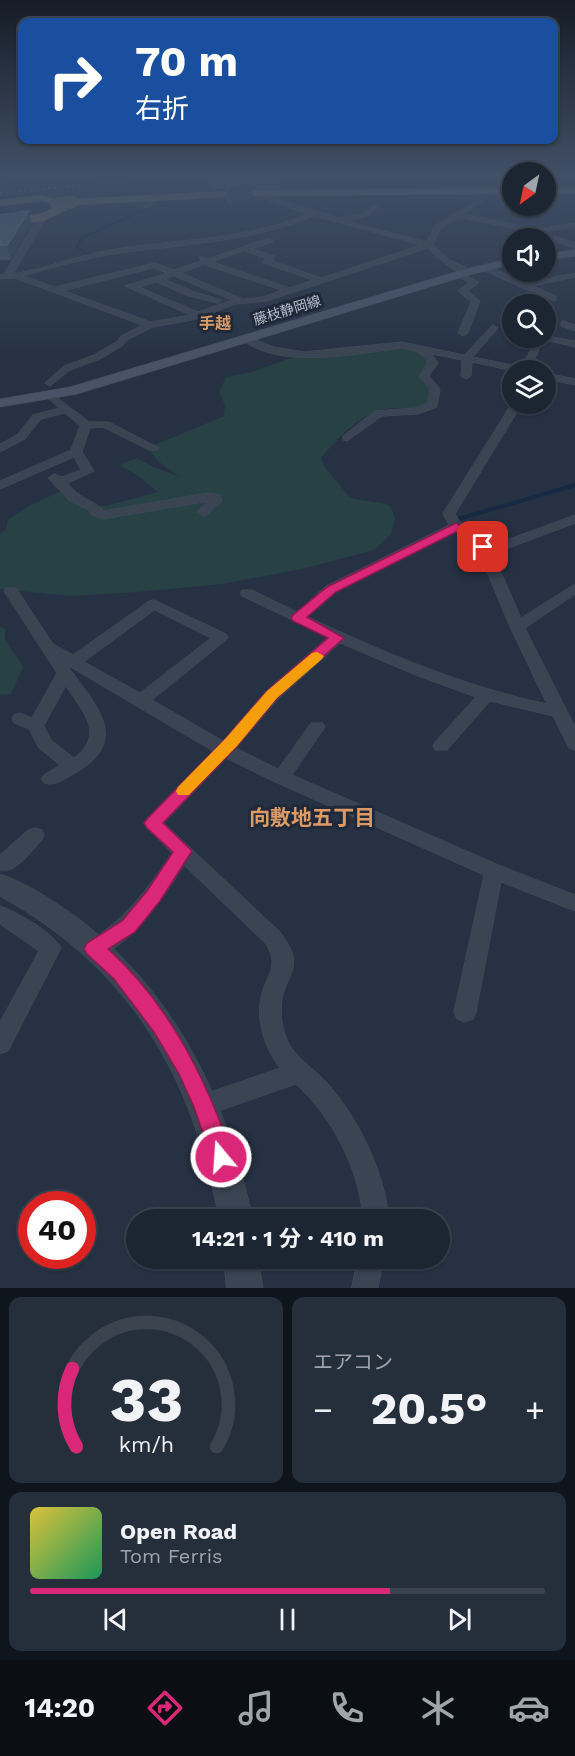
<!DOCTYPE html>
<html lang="ja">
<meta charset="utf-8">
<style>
:root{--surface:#1c2633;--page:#252e3b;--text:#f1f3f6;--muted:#a0a5ac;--line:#3a434e;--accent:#db2777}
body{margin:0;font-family:"Work Sans","Noto Sans JP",sans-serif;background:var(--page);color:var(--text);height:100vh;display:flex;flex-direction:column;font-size:22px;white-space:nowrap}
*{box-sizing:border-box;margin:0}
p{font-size:20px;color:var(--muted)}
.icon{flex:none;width:33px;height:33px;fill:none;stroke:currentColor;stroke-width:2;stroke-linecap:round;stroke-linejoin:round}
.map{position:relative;height:1288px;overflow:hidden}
.details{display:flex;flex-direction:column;gap:9px;padding:9px;background:#0f151c;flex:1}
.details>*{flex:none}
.guide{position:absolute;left:18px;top:18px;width:540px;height:126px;border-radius:12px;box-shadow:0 2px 4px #0004,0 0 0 2px var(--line);background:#1a4fa0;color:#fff;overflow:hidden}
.needle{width:39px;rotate:213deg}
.fabs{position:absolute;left:502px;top:162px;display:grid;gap:12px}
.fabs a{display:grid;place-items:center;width:54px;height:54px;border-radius:50%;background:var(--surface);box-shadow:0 2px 4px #0004,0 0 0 2px var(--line);font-size:30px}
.speed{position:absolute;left:18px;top:1191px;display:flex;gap:12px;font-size:30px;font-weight:700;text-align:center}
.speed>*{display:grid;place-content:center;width:78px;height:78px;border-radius:50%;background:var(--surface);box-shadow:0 2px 4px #0004,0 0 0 2px var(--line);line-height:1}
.speed .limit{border:9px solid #d22;background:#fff;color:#111}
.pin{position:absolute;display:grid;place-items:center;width:51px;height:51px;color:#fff;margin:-26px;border-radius:12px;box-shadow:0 3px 9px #0006}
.me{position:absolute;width:66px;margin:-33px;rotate:342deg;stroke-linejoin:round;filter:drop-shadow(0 0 4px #0008)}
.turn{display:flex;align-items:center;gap:21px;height:126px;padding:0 18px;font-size:27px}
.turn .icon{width:78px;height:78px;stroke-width:2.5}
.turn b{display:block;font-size:42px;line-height:51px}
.big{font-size:45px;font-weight:700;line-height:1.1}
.details .widget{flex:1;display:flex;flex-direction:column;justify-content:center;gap:9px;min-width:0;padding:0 21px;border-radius:12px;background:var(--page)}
.details .dial{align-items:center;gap:0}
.dial svg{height:156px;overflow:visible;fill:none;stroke:var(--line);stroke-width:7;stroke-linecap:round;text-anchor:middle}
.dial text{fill:var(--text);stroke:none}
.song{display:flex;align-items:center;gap:18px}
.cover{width:72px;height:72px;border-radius:9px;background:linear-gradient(135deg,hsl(50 70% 55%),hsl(150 70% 35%))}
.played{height:6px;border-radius:3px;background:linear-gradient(90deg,var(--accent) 70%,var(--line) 70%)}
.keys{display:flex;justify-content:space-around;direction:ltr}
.heat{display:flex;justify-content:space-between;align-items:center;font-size:33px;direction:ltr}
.details .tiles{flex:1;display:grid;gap:9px;grid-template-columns:1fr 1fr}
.widget:last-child{grid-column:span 2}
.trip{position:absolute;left:126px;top:1209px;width:324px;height:60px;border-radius:30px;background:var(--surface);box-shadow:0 2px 4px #0004,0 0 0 2px var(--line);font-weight:700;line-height:60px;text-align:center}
.tabs{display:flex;height:96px;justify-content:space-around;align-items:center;background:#0b0f14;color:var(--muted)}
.tabs .icon{width:42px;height:42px}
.tabs .active{color:var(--accent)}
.tabs b{font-size:27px;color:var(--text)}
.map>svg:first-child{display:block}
</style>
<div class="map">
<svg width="575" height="1288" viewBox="0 0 575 1288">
<rect width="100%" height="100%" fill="#263244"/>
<g fill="#284145">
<path d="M 399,347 L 417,349 L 429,361 L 420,375 L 423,382 L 430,387 L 428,404 C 413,411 401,407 386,409 C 363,411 334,442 321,458 L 324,466 L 350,498 L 386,504 L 391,507 L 395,519 L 391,534 L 374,550 L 306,568 L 222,584 L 137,592 L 71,596 L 0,589 L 0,534 L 6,529 L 8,520 L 29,506 L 65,489 L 94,506 L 106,506 L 158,492 L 136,474 L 119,465 L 137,458 L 153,467 L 180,477 L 159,462 L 148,448 L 224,416 L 225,405 L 219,392 L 226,377 L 252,372 L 297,356 Z"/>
<path d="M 0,626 L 5,629 L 5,640 L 23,667 L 11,694 L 0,695 Z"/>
</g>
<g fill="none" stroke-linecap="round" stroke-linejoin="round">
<g stroke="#172943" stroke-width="2">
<path d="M 340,189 L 365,176"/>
<path d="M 178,193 L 191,178"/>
<path d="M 312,213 L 327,195"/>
<path d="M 85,257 L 90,255 L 77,247 L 82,238 L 148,208 L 175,199"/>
<path d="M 35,269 L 55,264"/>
</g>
<path stroke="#172943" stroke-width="4" d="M 455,520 L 575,485"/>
<defs>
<g id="minor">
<path d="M 0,176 L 21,176 L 0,180 Z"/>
<path d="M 508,176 L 513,176 L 513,179 L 464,214 L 536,229 L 575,223 L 575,227 L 536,233 L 459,217 L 440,229 L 433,245 L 448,259 L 471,270 L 471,274 C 454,274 439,259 428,248 L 267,301 L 236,304 L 192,320 L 153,327 L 127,340 L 122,346 L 100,359 L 70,370 L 50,386 L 45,383 L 64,366 L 94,355 L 116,342 L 121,336 L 142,325 L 15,278 L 0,279 L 0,275 L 4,274 L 34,224 L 43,215 L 47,217 L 13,274 C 45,268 77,256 110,250 C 177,239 244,240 308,214 L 250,194 L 252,191 L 339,218 L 361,214 L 374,206 L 378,206 L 378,208 L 365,217 L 346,221 L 427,242 L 434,226 L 478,200 L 488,190 ZM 314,216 L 421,245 L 321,278 L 273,261 L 275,256 L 251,249 L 272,242 L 273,240 L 269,238 L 208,259 L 199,256 L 201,261 L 174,270 L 155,263 L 55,287 L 24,276 C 53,267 83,259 113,254 C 182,244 249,243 314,216 ZM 244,251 L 265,258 L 263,263 L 313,280 L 290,288 L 213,262 ZM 206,264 L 208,266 L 282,290 L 263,297 L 243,299 L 181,273 ZM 154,268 L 167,273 L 125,286 L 190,315 L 151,322 L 64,291 ZM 174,276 L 232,300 L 198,312 L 139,287 L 156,282 L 189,296 L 218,303 L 222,300 L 195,292 L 164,279 Z"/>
<path d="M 156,198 L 161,199 L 148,208 L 144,208 L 144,206 Z"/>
<path d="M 554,236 L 575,243 L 575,248 L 551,240 Z"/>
<path d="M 482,266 L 488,266 L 526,283 L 575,273 L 575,277 L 533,286 L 556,296 L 556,300 L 553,301 L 482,270 Z"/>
<path d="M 459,272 L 479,282 L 468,291 L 480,301 L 468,333 L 463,336 L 458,333 L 471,302 L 458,291 L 469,282 L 456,276 L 455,274 Z"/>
<path d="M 564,321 L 575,325 L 575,331 L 561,326 L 561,322 Z"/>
<path d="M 493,325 L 498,328 L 473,357 L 527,368 L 528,370 L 513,371 L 472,362 L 471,376 L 466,379 L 461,376 L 462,360 L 432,354 L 438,363 L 429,376 L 440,389 L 437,407 L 418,414 L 382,416 L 347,441 L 343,440 L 343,436 L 375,411 L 416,408 L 428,403 L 430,389 L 419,376 L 428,363 C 423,352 413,350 402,348 C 356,353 280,371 241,339 L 246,336 L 274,347 L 304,352 L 402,342 L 464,355 Z"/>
<path d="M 546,336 L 575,341 L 575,347 L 550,341 L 540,347 L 533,363 L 527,363 L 525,361 L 533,344 Z"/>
<path d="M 546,373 L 575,379 L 575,385 L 546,379 Z"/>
<path d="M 51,393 L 89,422 L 109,422 L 159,448 L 157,450 L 149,450 L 103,427 L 90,428 L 82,452 L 94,471 L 68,483 C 77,498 94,500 104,511 L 208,493 L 220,495 L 222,501 L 207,515 L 203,516 L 197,512 L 209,501 L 103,519 L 92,515 L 89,510 L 70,501 L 48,478 L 54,474 L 62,477 L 81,470 L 74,457 L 0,489 L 0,481 L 71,450 L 80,426 L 65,413 L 41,419 L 25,439 L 0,452 L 0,444 L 17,435 L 33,415 L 59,408 L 46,396 Z"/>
<path d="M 513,402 L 522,404 L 455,514 L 461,523 L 488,547 L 575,515 L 575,523 L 493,554 L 521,618 L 575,584 L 575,594 L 525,628 L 575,727 L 575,750 L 569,748 L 553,716 L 490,701 L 447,750 L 435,750 L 433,746 L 435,742 L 476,697 L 418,676 L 340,643 L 278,699 L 236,748 L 278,769 L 311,723 L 323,723 L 325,727 L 292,775 L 501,866 L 575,895 L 575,911 L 501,882 L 476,1012 L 473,1019 L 465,1022 L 457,1019 L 454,1012 L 484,875 L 275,782 L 226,758 L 164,823 L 280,932 C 285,940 291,947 293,956 C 296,969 288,979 284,991 C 279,1007 281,1025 287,1040 C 295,1058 315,1069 328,1084 C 359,1119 385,1173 389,1220 L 363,1220 C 360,1170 332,1117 296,1084 L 204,1116 L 196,1113 L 192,1105 L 196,1097 L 280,1068 C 265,1049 256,1021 261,997 C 266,974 280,968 266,944 L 184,865 C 170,888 118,966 87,955 L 84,949 L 87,943 C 124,920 148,889 172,853 L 147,828 L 144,823 L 147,818 L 213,751 L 67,665 C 93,702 133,739 77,772 C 67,777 56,787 44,783 L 41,779 L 44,775 L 60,765 L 39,748 L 29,729 L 14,723 L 12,719 L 14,715 L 20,713 L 32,718 L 57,673 L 4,591 L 6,588 L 16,588 L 53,644 L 73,655 L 149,601 L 154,600 L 226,634 L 228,637 L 226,640 L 152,700 L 223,741 L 266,691 L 328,637 L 242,596 L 240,593 L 242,590 L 252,590 L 297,612 L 326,586 L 449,525 L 443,514 ZM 455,531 L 480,555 L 510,627 L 547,704 C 463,686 385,653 308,617 L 336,592 ZM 155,610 L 211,638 L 140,693 L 84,662 ZM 66,686 C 82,711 106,734 74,758 L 51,740 L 44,726 Z"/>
<path d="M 35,828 L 42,830 L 44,835 L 42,840 C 32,850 15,875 0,870 L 0,855 L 28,830 Z"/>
<path d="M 0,906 C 17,912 53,932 61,948 L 8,1051 L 0,1054 L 0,1022 L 39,951 L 0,924 Z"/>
<path d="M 358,1258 L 384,1258 L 378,1288 L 352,1288 Z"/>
</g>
<g id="tertiary">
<path d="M 0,874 C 27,883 52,900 75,916 C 175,991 227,1100 253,1220 L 219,1220 C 193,1076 130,968 0,896 Z"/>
<path d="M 224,1258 L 258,1258 L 263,1288 L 227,1288 Z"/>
</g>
<g id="secondary">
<path d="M 575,250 L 575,256 L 546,260 L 546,254 Z"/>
<path d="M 513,258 L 513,264 L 469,275 L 77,394 L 0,407 L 0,399 L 70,387 L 462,270 Z"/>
</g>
<g id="trunk">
<path d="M 513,188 L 513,194 L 252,196 L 72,205 L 66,202 L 64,205 L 69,208 L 67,210 L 43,221 L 0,227 L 0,219 L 40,214 L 60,205 L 41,201 L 0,206 L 0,200 L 41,195 L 66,202 L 72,199 L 252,190 Z"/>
<rect x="546" y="188" width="29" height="6"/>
</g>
</defs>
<use href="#minor" stroke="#444d5d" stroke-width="1"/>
<use href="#tertiary" stroke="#444d5d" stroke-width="1"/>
<use href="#secondary" stroke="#444d5d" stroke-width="1"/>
<use href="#trunk" stroke="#454f5e" stroke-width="1"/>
<use href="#minor" fill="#3a4453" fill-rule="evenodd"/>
<use href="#tertiary" fill="#3a4453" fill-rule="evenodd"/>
<use href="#secondary" fill="#485367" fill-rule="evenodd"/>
<use href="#trunk" fill="#696865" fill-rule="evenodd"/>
<g stroke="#5c687b" stroke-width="2" stroke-dasharray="3 3" stroke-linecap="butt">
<path d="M 0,183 L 71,176"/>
<path d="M 0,193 L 185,176"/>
</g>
<defs>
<path id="trunk-bridge" d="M 56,204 L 72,202"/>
</defs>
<use href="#trunk-bridge" stroke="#454f5e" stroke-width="13" stroke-linecap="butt"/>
<use href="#trunk-bridge" stroke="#696865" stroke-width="12"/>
</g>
<g fill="#404e62">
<path d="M 201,176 L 279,176 L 279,188 L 252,188 L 253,198 L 230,204 L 225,200 L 225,189 L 214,190 L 201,178 Z"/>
<path d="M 499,186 L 513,186 L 513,206 L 546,206 L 546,196 L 549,201 L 548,211 L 515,211 L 511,206 L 504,206 L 498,196 Z"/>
<path d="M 29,211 L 31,225 L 10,260 L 0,260 L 0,215 Z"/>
</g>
<g fill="#303e51">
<path d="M 252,181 L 253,198 L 230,204 L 229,186 Z"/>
<path d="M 29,211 L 31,225 L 10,260 L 7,245 Z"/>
</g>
<g fill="#4d5b6e" stroke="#5e6a7c" stroke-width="1.5">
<path d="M 252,181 L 229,186 L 224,182 Z"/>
<path d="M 499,186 L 513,186 L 513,197 L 512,196 L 505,196 Z"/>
<path d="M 29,211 L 7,245 L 0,245 L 0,215 Z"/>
</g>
<linearGradient id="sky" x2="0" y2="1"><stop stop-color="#151c25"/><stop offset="0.49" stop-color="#414f67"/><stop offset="1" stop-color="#414f67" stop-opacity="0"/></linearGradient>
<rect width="575" height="357" fill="url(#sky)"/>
<path fill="#db2777" stroke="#8e194d" stroke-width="1.5" d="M 456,523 L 487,545 L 487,550 L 478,550 L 456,532 L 336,592 L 307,617 L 344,638 L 277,698 L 237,746 L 163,823 L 192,851 L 160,901 L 135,932 L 108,949 C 170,1005 206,1079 233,1157 L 229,1165 L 221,1168 L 214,1165 L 194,1107 L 179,1074 L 154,1032 L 114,979 L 87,954 L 84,949 L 87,943 L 122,921 L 147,891 L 173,852 L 147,828 L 144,823 L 147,819 L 226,738 L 267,691 L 328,638 L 293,621 L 291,618 L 293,615 L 327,587 Z"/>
<path fill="#f59e0b" d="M 317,652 L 324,656 L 322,659 L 277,698 L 237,746 L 189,795 L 178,795 L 176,791 L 178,787 L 226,738 L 267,691 L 312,653 Z"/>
<g text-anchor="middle" stroke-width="6" stroke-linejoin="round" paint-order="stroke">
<g font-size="14" fill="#b8bfcd" stroke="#1f2939">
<text transform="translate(287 310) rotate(-17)" y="5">藤枝静岡線</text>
</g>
<g font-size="16" font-weight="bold" fill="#dc9a64" stroke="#1f2939">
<text x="215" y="329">手越</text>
</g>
<g font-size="21" font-weight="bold" fill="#dc9a64" stroke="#1f2939">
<text x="312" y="825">向敷地五丁目</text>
</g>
</g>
</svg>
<div class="fabs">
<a><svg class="needle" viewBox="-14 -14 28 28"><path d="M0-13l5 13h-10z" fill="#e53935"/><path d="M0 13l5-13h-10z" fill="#a0a5ac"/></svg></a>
<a><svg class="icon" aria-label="sound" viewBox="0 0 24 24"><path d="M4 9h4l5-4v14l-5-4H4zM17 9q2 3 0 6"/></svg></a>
<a><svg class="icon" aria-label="search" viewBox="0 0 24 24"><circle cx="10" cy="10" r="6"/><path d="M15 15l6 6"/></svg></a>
<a><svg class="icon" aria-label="layers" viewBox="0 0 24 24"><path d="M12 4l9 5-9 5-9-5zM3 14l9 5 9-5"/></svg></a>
</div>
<div class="speed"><div class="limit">40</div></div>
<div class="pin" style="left:483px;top:547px;background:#d93025"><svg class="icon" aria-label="arrive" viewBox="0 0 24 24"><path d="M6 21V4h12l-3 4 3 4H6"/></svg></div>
<svg class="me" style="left:221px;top:1157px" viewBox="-20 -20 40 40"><circle r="17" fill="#db2777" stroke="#fff" stroke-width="3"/><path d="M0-11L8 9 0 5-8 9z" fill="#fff"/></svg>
<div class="trip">14:21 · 1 分 · 410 m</div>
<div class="guide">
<div class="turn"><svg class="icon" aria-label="right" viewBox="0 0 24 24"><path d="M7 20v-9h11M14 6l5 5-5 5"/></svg><div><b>70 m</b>右折</div></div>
</div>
</div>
<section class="details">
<div class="tiles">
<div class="widget dial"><svg viewBox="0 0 100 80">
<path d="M14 69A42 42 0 1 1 86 69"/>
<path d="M14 69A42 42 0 0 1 12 29" stroke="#db2777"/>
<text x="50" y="56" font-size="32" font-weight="700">33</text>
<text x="50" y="72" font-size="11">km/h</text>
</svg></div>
<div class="widget"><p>エアコン</p>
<div class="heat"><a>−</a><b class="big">20.5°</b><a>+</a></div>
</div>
<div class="widget">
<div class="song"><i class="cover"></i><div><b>Open Road</b><p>Tom Ferris</p></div></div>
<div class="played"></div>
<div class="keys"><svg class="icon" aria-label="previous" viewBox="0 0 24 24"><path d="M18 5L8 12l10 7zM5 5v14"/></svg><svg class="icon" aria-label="pause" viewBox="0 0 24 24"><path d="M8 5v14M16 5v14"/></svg><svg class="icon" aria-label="next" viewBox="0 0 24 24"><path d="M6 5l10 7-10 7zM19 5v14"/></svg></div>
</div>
</div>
</section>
<nav class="tabs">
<b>14:20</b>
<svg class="icon active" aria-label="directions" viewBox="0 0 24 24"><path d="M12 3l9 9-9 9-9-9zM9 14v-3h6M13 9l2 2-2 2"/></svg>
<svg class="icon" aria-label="music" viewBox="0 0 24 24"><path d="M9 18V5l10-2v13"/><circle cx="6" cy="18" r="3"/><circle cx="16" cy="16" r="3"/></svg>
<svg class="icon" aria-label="phone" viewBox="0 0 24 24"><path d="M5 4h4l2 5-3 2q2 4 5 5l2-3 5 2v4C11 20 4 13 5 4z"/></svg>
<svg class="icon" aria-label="climate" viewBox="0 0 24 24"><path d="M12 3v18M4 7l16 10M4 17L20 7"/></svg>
<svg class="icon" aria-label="car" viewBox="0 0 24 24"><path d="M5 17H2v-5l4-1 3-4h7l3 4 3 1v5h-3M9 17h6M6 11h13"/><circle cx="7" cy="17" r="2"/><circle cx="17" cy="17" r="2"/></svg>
</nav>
